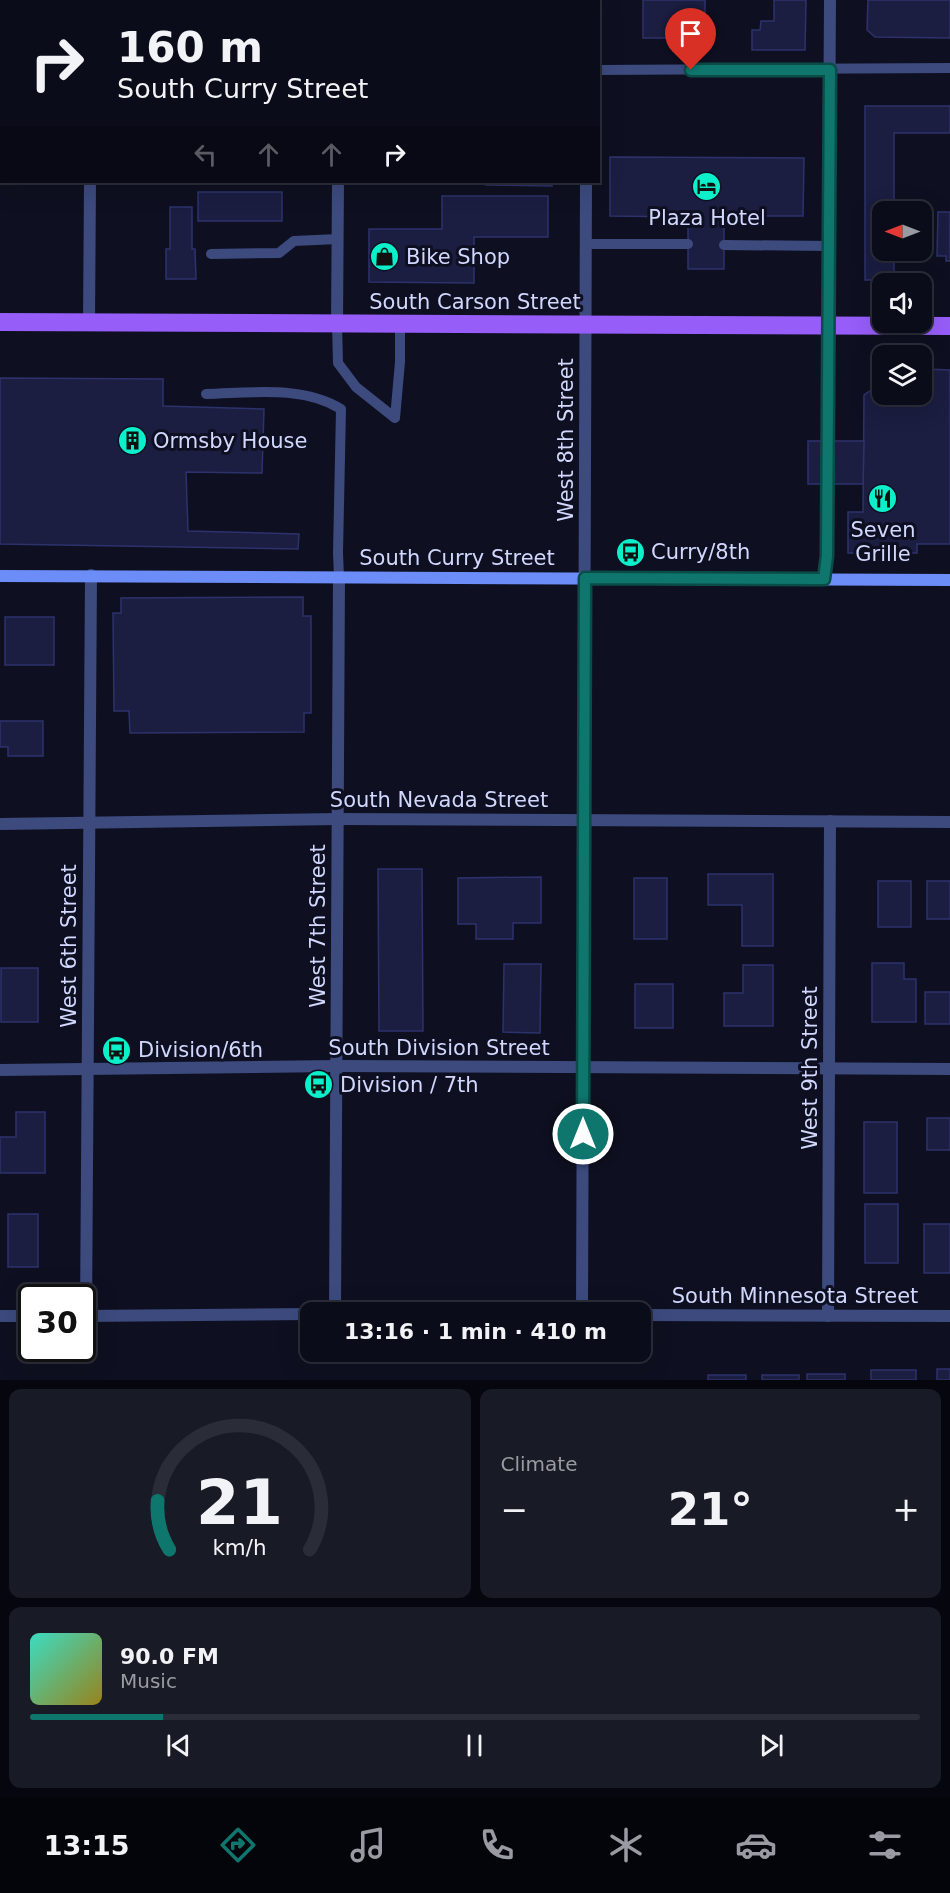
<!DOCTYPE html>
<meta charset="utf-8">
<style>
:root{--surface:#0a0c19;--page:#181a26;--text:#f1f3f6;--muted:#999ba2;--line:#2a2c38;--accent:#0f766e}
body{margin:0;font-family:"DejaVu Sans",sans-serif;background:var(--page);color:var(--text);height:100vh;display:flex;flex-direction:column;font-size:22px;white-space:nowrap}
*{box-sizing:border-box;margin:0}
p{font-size:20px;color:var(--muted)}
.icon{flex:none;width:33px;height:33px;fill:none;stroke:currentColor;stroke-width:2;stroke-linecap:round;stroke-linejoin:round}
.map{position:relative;height:1380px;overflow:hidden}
.side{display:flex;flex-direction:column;gap:9px;padding:9px;background:#06070e;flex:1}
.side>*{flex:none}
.guide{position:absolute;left:0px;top:0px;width:600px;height:183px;box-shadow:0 6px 24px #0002,0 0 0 2px var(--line);background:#0a0c19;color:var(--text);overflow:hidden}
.needle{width:39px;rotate:270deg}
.fabs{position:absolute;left:872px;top:201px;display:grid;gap:12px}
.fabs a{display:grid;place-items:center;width:60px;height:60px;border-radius:12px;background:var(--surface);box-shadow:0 6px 24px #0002,0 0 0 2px var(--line);font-size:30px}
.speed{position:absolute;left:18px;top:1284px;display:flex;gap:12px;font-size:30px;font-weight:700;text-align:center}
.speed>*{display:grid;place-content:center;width:78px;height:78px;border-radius:50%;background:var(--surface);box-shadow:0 6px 24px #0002,0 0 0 2px var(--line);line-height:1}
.speed .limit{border:3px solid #111;border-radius:9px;background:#fff;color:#111}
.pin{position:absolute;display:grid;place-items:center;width:51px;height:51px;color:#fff;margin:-62px -26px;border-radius:50% 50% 50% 0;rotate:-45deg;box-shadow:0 0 6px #0007}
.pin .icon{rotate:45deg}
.me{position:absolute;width:66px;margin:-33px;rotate:0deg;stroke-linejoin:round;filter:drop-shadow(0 0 4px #0008)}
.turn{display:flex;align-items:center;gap:21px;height:126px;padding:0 18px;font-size:27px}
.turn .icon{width:78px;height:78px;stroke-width:2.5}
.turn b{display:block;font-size:42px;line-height:51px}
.lanes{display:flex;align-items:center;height:57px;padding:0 18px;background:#0003;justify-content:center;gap:30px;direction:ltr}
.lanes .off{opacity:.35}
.big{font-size:45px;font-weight:800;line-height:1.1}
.side .card{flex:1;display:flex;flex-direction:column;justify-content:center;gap:9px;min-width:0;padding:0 21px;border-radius:12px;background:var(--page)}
.side .dial{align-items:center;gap:0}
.dial svg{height:156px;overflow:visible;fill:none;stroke:var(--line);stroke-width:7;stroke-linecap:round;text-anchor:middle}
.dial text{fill:var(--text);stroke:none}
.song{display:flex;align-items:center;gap:18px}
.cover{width:72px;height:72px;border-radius:9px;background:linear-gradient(135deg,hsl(170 70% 55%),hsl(50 70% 35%))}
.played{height:6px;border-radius:3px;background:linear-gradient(90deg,var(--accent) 15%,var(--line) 15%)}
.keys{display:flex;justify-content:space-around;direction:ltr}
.heat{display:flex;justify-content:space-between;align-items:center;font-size:33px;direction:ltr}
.side .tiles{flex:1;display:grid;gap:9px;grid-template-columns:1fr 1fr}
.card:last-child{grid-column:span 2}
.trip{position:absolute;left:300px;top:1302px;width:351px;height:60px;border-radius:12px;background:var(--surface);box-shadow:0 6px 24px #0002,0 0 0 2px var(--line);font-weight:800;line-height:60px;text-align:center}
.tabs{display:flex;height:96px;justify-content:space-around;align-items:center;background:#04050a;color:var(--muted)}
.tabs .icon{width:42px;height:42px}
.tabs .on{color:var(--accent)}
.tabs b{font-size:27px;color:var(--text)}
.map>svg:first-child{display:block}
</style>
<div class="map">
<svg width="950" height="1380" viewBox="0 0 950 1380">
<rect width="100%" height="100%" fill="#0e1021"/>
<g fill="#1b1d41" stroke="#2e326c" stroke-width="1.5">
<rect x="643" y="0" width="62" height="38"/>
<path d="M 774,0 L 806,0 L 805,50 L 752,50 L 752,30 L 760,30 L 761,21 L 774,21 Z"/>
<path d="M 868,0 L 950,0 L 950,38 L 875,37 L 867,30 Z"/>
<path d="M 865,106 L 950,106 L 950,133 L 894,133 L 894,212 L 882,212 L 882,250 L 894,250 L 894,280 L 865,280 Z"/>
<path d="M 610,157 L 804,158 L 803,216 L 724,216 L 724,269 L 688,269 L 688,217 L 610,216 Z"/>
<path d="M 486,182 L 552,182 L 552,186 L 486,185 Z"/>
<rect x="198" y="192" width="84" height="29"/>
<path d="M 442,196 L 548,196 L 548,237 L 474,237 L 474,283 L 369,282 L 369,229 L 442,229 Z"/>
<path d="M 170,207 L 192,207 L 192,249 L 195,249 L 196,279 L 166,279 L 166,249 L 170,249 Z"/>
<path d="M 938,212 L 950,212 L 950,261 L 946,261 L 946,256 L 937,256 Z"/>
<path d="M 926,369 L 950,370 L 950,544 L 917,544 L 917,553 L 848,553 L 848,512 L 863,512 L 864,395 L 882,383 L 882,394 L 921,394 L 921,376 L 926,376 Z"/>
<path d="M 0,378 L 163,379 L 163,406 L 264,409 L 262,473 L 186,472 L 188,531 L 299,534 L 298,549 L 0,544 Z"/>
<path d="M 808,441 L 864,441 L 863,484 L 808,484 Z"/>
<path d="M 303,597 L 303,616 L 311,616 L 311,713 L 304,713 L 304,732 L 130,733 L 129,711 L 114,711 L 113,613 L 121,613 L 121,598 Z"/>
<rect x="5" y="617" width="49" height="48"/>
<path d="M 0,721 L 43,721 L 43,756 L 8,756 L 8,747 L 0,747 Z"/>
<path d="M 378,869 L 422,869 L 423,1031 L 379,1031 Z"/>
<path d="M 708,874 L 773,874 L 773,946 L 742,946 L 742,905 L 708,905 Z"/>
<path d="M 541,877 L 541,923 L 513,923 L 513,939 L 476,939 L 476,924 L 458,924 L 458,878 Z"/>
<rect x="634" y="878" width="33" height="61"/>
<rect x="878" y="881" width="33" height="46"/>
<rect x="927" y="881" width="23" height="38"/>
<path d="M 872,963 L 904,963 L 904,979 L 916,979 L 916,1022 L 872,1022 Z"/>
<path d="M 504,964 L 541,964 L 540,1033 L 503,1032 Z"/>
<path d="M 743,965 L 773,965 L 773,1026 L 724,1026 L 724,993 L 743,993 Z"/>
<rect x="1" y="968" width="37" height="54"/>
<rect x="635" y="984" width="38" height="44"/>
<rect x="925" y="992" width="25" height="32"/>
<path d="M 16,1112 L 45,1112 L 45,1173 L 0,1173 L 0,1137 L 16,1137 Z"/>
<rect x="927" y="1118" width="23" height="32"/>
<rect x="864" y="1122" width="33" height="71"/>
<rect x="865" y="1204" width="33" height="59"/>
<rect x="8" y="1214" width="30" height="53"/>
<rect x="924" y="1224" width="26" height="49"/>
<rect x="937" y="1369" width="13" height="11"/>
<rect x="871" y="1370" width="45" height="10"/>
<rect x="807" y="1374" width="38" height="6"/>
<rect x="708" y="1375" width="38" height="5"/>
<rect x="762" y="1375" width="37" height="5"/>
</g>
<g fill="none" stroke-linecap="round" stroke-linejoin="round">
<g stroke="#3c4a7e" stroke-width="10">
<path d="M 598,70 L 950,68"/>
<path d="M 586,244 L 688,244"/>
<path d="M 724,245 L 829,246"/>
<path d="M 211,254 L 279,253 L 294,241 L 338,239"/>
<path d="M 337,324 L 338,363 L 356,387 L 395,418 L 400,362 L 400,324"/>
<path d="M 206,394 C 250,393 302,385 341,409 L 338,553 L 339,577"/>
<path d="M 824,579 L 827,556 L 828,325"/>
</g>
<g stroke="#3c4a7e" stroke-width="12">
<path d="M 586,0 L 586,2"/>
<path d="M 92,2 L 92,0"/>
<path d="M 340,2 L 340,0"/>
<path d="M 0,69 L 2,69"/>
<path d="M 89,322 L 90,182"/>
<path d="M 337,324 L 338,182"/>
<path d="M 828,325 L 830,0"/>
<path d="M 0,824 L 337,819 L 950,822"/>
<path d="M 0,1070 L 337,1066 L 950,1069"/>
<path d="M 335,1312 L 339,577"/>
<path d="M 582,1312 L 586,182"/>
<path d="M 640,1315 L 950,1316"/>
<path d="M 0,1316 L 32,1316"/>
<path d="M 82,1316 L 310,1314"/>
<path d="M 86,1316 L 91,575"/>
<path d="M 828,1316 L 830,821"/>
</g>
<path stroke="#6c8df8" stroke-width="12" d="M 0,576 L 950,580"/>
<path stroke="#965df8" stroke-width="18" d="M 0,322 L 950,326"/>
</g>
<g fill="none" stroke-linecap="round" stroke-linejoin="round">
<defs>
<path id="route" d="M 583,1134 L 585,578 L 824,579 L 827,556 L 830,70 L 691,70"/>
</defs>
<use href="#route" stroke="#0a4d48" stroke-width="15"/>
<use href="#route" stroke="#0f766e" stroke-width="10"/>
</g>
<defs>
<symbol id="hotel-disc" viewBox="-11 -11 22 22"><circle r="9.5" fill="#0befca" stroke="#0e1021"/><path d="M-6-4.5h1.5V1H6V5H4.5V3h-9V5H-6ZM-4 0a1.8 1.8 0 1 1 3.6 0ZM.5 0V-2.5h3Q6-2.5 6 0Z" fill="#111"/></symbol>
<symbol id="shop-disc" viewBox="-11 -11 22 22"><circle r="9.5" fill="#0befca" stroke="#0e1021"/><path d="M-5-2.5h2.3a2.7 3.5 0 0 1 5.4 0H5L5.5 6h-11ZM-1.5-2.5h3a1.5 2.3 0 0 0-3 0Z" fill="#111"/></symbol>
<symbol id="building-disc" viewBox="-11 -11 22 22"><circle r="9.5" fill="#0befca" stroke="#0e1021"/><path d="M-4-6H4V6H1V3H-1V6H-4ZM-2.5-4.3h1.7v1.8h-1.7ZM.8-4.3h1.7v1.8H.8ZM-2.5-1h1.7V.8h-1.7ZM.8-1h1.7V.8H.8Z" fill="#111"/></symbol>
<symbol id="restaurant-disc" viewBox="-11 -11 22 22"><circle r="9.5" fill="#0befca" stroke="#0e1021"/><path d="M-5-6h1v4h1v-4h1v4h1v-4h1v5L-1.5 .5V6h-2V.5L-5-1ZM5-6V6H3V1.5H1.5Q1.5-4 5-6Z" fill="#111"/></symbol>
<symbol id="bus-disc" viewBox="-11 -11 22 22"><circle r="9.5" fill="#0befca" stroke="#0e1021"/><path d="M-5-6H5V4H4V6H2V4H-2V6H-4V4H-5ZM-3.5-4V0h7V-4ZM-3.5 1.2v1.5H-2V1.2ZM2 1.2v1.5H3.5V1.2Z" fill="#111"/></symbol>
</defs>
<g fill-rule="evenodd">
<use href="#hotel-disc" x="690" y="170" width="33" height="33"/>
<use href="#shop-disc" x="368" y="240" width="33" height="33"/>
<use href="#building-disc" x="116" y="424" width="33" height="33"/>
<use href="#restaurant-disc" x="866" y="482" width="33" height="33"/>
<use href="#bus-disc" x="614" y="536" width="33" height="33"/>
<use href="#bus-disc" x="100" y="1034" width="33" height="33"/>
<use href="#bus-disc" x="302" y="1068" width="33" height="33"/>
</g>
<g text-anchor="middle" stroke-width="6" stroke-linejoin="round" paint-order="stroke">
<g font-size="21" fill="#d1d7fd" stroke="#0e1021" text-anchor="start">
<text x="707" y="225" text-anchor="middle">Plaza Hotel</text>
<text x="406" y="264">Bike Shop</text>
<text x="153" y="448">Ormsby House</text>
<text x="883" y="537" text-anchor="middle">Seven<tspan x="883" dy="24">Grille</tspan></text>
<text x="651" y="559">Curry/8th</text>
<text x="138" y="1057">Division/6th</text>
<text x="340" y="1092">Division / 7th</text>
</g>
<g font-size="21" fill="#d1d7fd" stroke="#0e1021">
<text x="475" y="309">South Carson Street</text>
<text transform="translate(566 440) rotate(-90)" y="7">West 8th Street</text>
<text x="457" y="565">South Curry Street</text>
<text x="439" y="807">South Nevada Street</text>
<text transform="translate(318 926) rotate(-90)" y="7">West 7th Street</text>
<text transform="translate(69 946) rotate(-90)" y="7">West 6th Street</text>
<text x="439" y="1055">South Division Street</text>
<text transform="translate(810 1068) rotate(-90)" y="7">West 9th Street</text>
<text x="795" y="1303">South Minnesota Street</text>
</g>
</g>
</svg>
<div class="fabs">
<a><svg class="needle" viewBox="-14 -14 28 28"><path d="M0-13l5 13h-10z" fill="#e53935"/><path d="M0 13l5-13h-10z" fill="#999ba2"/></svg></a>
<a><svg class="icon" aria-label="sound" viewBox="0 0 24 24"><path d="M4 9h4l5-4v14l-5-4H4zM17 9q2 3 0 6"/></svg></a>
<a><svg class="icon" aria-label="layers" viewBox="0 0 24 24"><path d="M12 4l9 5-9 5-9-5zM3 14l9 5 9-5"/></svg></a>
</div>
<div class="speed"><div class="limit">30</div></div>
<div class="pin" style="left:691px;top:70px;background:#d93025"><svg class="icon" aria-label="arrive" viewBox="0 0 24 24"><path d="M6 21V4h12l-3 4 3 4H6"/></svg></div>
<svg class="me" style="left:583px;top:1134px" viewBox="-20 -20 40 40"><circle r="17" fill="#0f766e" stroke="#fff" stroke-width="3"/><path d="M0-11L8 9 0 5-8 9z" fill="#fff"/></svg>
<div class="trip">13:16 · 1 min · 410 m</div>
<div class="guide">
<div class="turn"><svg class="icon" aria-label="right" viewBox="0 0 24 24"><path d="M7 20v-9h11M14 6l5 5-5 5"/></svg><div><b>160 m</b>South Curry Street</div></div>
<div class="lanes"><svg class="icon off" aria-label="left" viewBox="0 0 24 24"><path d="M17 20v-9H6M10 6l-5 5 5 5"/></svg><svg class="icon off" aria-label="ahead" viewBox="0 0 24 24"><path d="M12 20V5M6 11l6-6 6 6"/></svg><svg class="icon off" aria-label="ahead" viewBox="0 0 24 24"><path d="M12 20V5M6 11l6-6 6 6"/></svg><svg class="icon" aria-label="right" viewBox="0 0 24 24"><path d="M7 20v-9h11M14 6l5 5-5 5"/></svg></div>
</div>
</div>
<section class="side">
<div class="tiles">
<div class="card dial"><svg viewBox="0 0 100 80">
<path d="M14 69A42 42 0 1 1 86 69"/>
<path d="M14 69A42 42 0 0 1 8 44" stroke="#0f766e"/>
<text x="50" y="56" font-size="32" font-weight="700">21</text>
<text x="50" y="72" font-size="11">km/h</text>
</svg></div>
<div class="card"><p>Climate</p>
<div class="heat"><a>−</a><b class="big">21°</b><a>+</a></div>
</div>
<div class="card">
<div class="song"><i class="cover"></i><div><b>90.0 FM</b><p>Music</p></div></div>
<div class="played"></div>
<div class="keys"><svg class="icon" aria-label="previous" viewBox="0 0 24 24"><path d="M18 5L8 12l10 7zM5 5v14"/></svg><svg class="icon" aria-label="pause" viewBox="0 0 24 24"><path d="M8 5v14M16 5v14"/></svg><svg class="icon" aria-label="next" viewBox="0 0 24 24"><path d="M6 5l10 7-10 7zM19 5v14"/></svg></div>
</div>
</div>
</section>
<nav class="tabs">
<b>13:15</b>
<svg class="icon on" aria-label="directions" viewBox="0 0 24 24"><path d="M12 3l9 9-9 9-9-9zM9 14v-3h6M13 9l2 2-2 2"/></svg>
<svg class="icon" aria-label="music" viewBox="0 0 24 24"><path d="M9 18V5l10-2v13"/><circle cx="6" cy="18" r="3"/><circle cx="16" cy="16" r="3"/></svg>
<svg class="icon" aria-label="phone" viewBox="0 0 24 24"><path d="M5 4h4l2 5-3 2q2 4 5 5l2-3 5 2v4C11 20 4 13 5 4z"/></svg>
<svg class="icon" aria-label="climate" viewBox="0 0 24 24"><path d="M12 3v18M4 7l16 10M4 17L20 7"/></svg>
<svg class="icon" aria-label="car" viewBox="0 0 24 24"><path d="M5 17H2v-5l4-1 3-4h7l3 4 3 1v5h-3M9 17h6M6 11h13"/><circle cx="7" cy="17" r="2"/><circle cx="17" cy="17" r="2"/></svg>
<svg class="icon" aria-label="filters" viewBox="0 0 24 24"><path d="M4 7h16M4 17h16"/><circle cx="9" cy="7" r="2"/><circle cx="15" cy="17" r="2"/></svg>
</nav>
